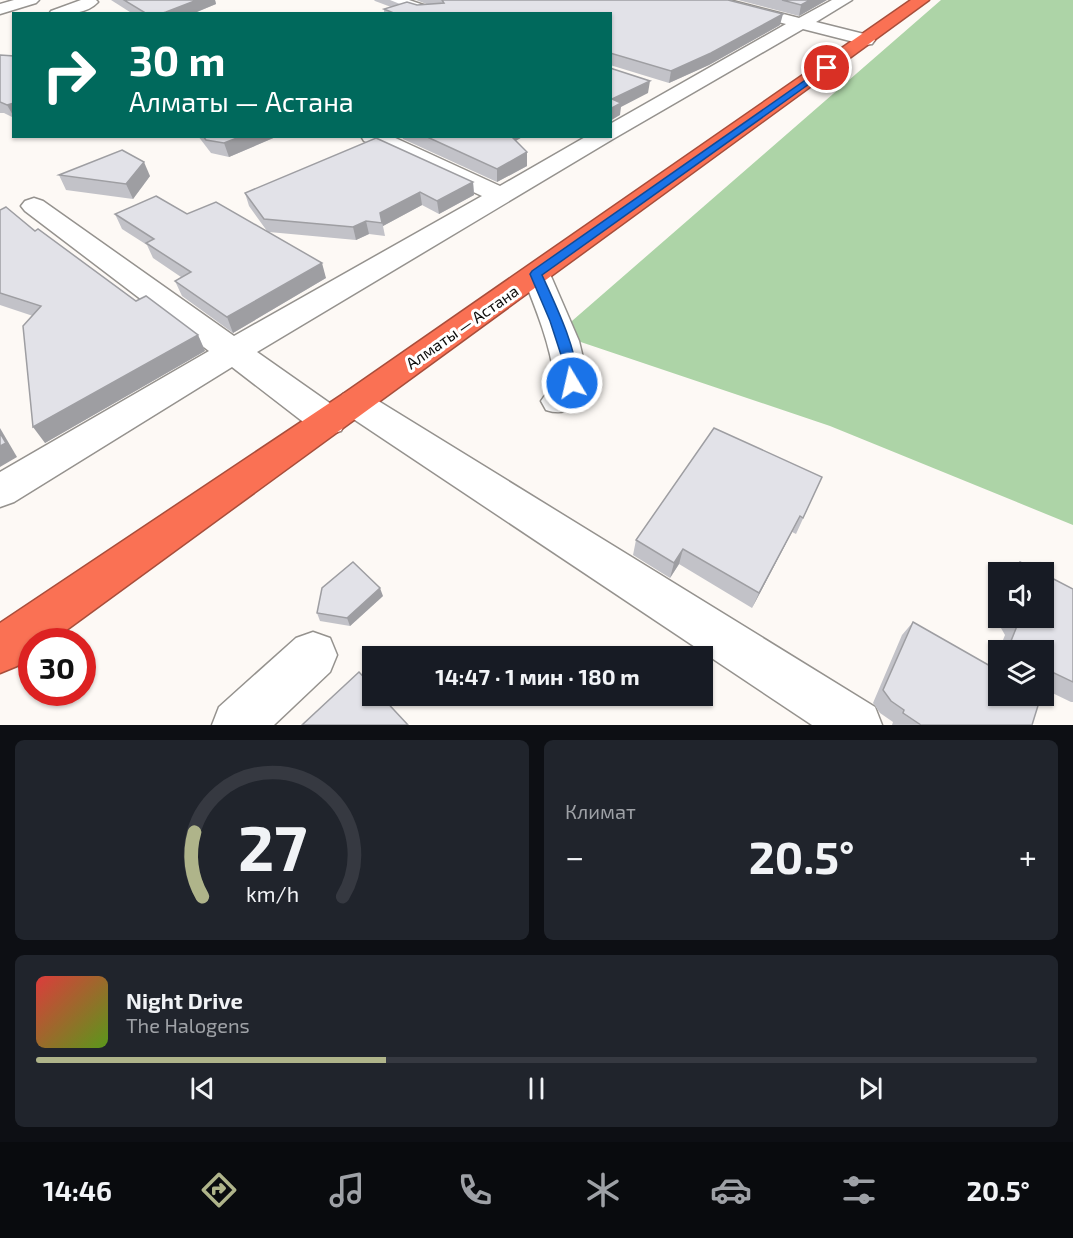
<!DOCTYPE html>
<html lang="ru">
<meta charset="utf-8">
<style>
:root{--surface:#171b24;--page:#20242c;--text:#f1f3f6;--muted:#9ea1a6;--line:#363941;--accent:#afb48a}
body{margin:0;font-family:"Exo 2",sans-serif;background:var(--page);color:var(--text);height:100vh;display:flex;flex-direction:column;font-size:22px;white-space:nowrap}
*{box-sizing:border-box;margin:0}
p{font-size:20px;color:var(--muted)}
.icon{flex:none;width:33px;height:33px;fill:none;stroke:currentColor;stroke-width:2;stroke-linecap:round;stroke-linejoin:round}
.map{position:relative;height:725px;overflow:hidden}
.sheet{display:flex;flex-direction:column;gap:15px;padding:15px;background:#0d0f14;flex:1}
.sheet>*{flex:none}
.top-card{position:absolute;left:12px;top:12px;width:600px;height:126px;border-radius:0px;box-shadow:0 2px 4px #0004;background:#00695c;color:#fff;overflow:hidden}
.tools{position:absolute;left:988px;top:562px;display:grid;gap:12px}
.tools a{display:grid;place-items:center;width:66px;height:66px;border-radius:0px;background:var(--surface);box-shadow:0 2px 4px #0004;font-size:30px}
.speed{position:absolute;left:18px;top:628px;display:flex;gap:12px;font-size:30px;font-weight:700;text-align:center}
.speed>*{display:grid;place-content:center;width:78px;height:78px;border-radius:50%;background:var(--surface);box-shadow:0 2px 4px #0004;line-height:1}
.speed .limit{border:9px solid #d22;background:#fff;color:#111}
.pin{position:absolute;display:grid;place-items:center;width:51px;height:51px;color:#fff;margin:-26px;border:3px solid #fff;border-radius:50%;box-shadow:0 2px 6px #0007}
.me{position:absolute;width:66px;margin:-33px;rotate:351deg;stroke-linejoin:round;filter:drop-shadow(0 0 4px #0008)}
.turn{display:flex;align-items:center;gap:21px;height:126px;padding:0 18px;font-size:27px}
.turn .icon{width:78px;height:78px;stroke-width:2.5}
.turn b{display:block;font-size:42px;line-height:51px}
.big{font-size:45px;font-weight:700;line-height:1.1}
.sheet .tile{flex:1;display:flex;flex-direction:column;justify-content:center;gap:9px;min-width:0;padding:0 21px;border-radius:9px;background:var(--page)}
.sheet .dial{align-items:center;gap:0}
.dial svg{height:156px;overflow:visible;fill:none;stroke:var(--line);stroke-width:7;stroke-linecap:round;text-anchor:middle}
.dial text{fill:var(--text);stroke:none}
.song{display:flex;align-items:center;gap:18px}
.cover{width:72px;height:72px;border-radius:9px;background:linear-gradient(135deg,hsl(0 70% 55%),hsl(90 70% 35%))}
.played{height:6px;border-radius:3px;background:linear-gradient(90deg,var(--accent) 35%,var(--line) 35%)}
.keys{display:flex;justify-content:space-around;direction:ltr}
.heat{display:flex;justify-content:space-between;align-items:center;font-size:33px;direction:ltr}
.sheet .tiles{flex:1;display:grid;gap:15px;grid-template-columns:1fr 1fr}
.tile:last-child{grid-column:span 2}
.trip{position:absolute;left:362px;top:646px;width:351px;height:60px;border-radius:0px;background:var(--surface);box-shadow:0 2px 4px #0004;font-weight:700;line-height:60px;text-align:center}
.tabs{display:flex;height:96px;justify-content:space-around;align-items:center;background:#090b0e;color:var(--muted)}
.tabs .icon{width:42px;height:42px}
.tabs .selected{color:var(--accent)}
.tabs b{font-size:27px;color:var(--text)}
.map>svg:first-child{display:block}
</style>
<div class="map">
<svg width="1073" height="725" viewBox="0 0 1073 725">
<rect width="100%" height="100%" fill="#fdf9f5"/>
<path fill="#add4a7" d="M 941,0 L 1073,0 L 1073,525 L 830,426 L 557,334 Z"/>
<g fill="none" stroke-linecap="round" stroke-linejoin="round">
<defs>
<g id="street">
<path d="M 14,0 L 39,0 L 36,3 L 0,14 L 0,4 Z"/>
<path d="M 81,0 L 96,0 L 98,2 C 86,15 65,14 49,14 L 51,11 Z"/>
<path d="M 386,0 L 409,0 L 441,11 L 443,14 L 418,14 L 389,3 Z"/>
<path d="M 703,0 L 729,0 L 799,18 L 832,0 L 852,0 L 816,22 L 872,36 L 875,40 L 872,44 L 866,45 L 803,29 L 613,139 L 257,352 L 341,411 L 346,421 L 341,431 L 328,435 L 315,431 L 232,367 L 14,502 L 0,507 L 0,472 L 209,351 L 25,211 L 21,206 L 25,201 L 34,198 L 43,201 L 234,336 L 482,196 L 364,141 L 361,136 L 391,136 L 500,186 L 587,136 L 610,136 L 610,124 L 786,24 L 706,3 Z"/>
<path d="M 536,265 L 546,268 L 550,274 L 579,341 L 589,383 C 577,403 571,418 546,410 L 541,401 L 555,381 C 550,343 536,309 522,274 L 526,268 Z"/>
<path d="M 355,390 L 367,394 L 875,707 L 882,725 L 812,725 L 343,412 L 338,403 L 343,394 Z"/>
<path d="M 313,632 L 330,638 L 337,655 L 330,672 L 274,725 L 212,725 L 219,707 L 296,638 Z"/>
</g>
<path id="highway" d="M 911,0 L 929,0 L 50,642 L 32,642 L 32,656 L 17,666 L 0,673 L 0,623 L 343,394 Z"/>
</defs>
<use href="#street" stroke="#95928e" stroke-width="3"/>
<use href="#highway" stroke="#a84e3b" stroke-width="3"/>
<use href="#street" fill="#fff" fill-rule="evenodd"/>
<use href="#highway" fill="#fa7154" fill-rule="evenodd"/>
</g>
<g fill="#c2c2c8">
<path d="M 111,0 L 215,0 L 216,4 L 192,14 L 133,14 Z"/>
<path d="M 374,0 L 390,0 L 400,4 L 417,5 L 429,5 L 416,0 L 729,0 L 780,25 L 709,65 L 669,83 L 610,65 L 610,14 L 384,14 L 384,9 L 391,7 L 375,1 Z"/>
<path d="M 738,0 L 827,0 L 799,16 Z"/>
<path d="M 0,55 L 14,56 L 14,118 L 4,113 L 0,113 Z"/>
<path d="M 198,136 L 278,136 L 229,157 L 211,153 Z"/>
<path d="M 402,136 L 524,136 L 515,141 L 527,166 L 497,182 L 403,139 Z"/>
<path d="M 59,175 L 150,176 L 133,199 L 66,190 Z"/>
<path d="M 473,182 L 474,195 L 439,214 L 422,205 L 383,226 L 385,236 L 369,234 L 356,240 L 269,232 L 326,278 L 233,333 L 182,296 L 175,281 L 181,277 L 153,258 L 147,245 L 122,229 L 115,214 L 187,214 L 267,231 L 249,206 L 245,193 Z"/>
<path d="M 0,210 L 35,231 L 136,301 L 198,335 L 205,351 L 45,443 L 33,316 L 0,305 Z"/>
<path d="M 822,477 L 796,534 L 792,532 L 752,608 L 679,564 L 670,578 L 633,555 L 636,540 Z"/>
<path d="M 1020,562 L 1041,573 L 1010,573 Z"/>
<path d="M 1073,589 L 1073,702 L 1071,702 L 1044,689 L 1044,651 L 999,651 L 999,696 L 1032,725 L 892,725 L 893,722 L 880,713 L 873,703 L 902,635 L 913,622 L 992,667 L 1005,635 L 994,616 L 999,601 L 999,618 L 1044,618 Z"/>
<path d="M 383,596 L 350,626 L 320,621 L 317,613 Z"/>
</g>
<g fill="#9e9ea2">
<path d="M 197,0 L 215,0 L 216,4 L 192,14 L 160,14 Z"/>
<path d="M 810,0 L 827,0 L 799,16 L 801,5 Z"/>
<path d="M 783,14 L 780,25 L 709,65 L 669,83 L 671,71 Z"/>
<path d="M 650,81 L 648,93 L 621,107 L 620,115 L 610,121 L 612,99 Z"/>
<path d="M 14,103 L 14,117 L 7,105 Z"/>
<path d="M 242,136 L 278,136 L 229,157 L 224,143 Z"/>
<path d="M 506,136 L 524,136 L 507,146 Z"/>
<path d="M 527,152 L 527,166 L 497,182 L 497,169 Z"/>
<path d="M 144,162 L 150,176 L 133,199 L 126,184 Z"/>
<path d="M 473,182 L 474,195 L 439,214 L 437,201 Z"/>
<path d="M 420,192 L 422,205 L 383,226 L 380,213 Z"/>
<path d="M 366,221 L 369,234 L 356,240 L 353,227 Z"/>
<path d="M 322,263 L 326,278 L 233,333 L 227,317 Z"/>
<path d="M 198,335 L 205,351 L 45,443 L 33,427 Z"/>
<path d="M 0,428 L 17,457 L 0,467 Z"/>
<path d="M 800,516 L 792,532 L 752,608 L 759,593 Z"/>
<path d="M 683,549 L 679,564 L 670,578 L 674,563 Z"/>
<path d="M 380,588 L 383,596 L 350,626 L 347,618 Z"/>
</g>
<g fill="#e2e2e8" stroke="#9e9ea2" stroke-width="1.5">
<path d="M 124,0 L 197,0 L 166,12 L 160,14 L 147,14 Z"/>
<path d="M 442,0 L 728,0 L 783,14 L 711,53 L 671,71 L 610,53 L 610,14 L 396,14 L 384,9 L 407,2 L 417,5 L 444,3 Z"/>
<path d="M 782,0 L 810,0 L 801,5 Z"/>
<path d="M 0,55 L 14,56 L 14,103 L 7,105 L 0,102 Z"/>
<path d="M 610,68 L 650,81 L 612,99 L 621,103 L 610,109 Z"/>
<path d="M 203,136 L 242,136 L 224,143 L 206,140 Z"/>
<path d="M 425,136 L 511,136 L 527,152 L 497,169 Z"/>
<path d="M 376,138 L 473,182 L 437,201 L 420,192 L 380,213 L 382,223 L 366,221 L 353,227 L 264,219 L 245,193 Z"/>
<path d="M 122,150 L 144,162 L 126,184 L 59,175 Z"/>
<path d="M 156,196 L 187,214 L 216,202 L 322,263 L 227,317 L 175,281 L 191,272 L 146,243 L 154,239 L 115,214 Z"/>
<path d="M 6,207 L 35,231 L 38,229 L 136,301 L 146,296 L 198,335 L 33,427 L 23,326 L 41,306 L 0,293 L 0,210 Z"/>
<path d="M 714,428 L 822,477 L 803,518 L 800,516 L 759,593 L 683,549 L 674,563 L 636,540 Z"/>
<path d="M 0,433 L 6,443 L 0,446 Z"/>
<path d="M 353,562 L 380,588 L 347,618 L 317,613 L 322,588 Z"/>
<path d="M 1020,562 L 1041,573 L 1016,573 Z"/>
<path d="M 1044,574 L 1073,589 L 1073,682 L 1048,670 L 1044,684 L 1044,651 L 1007,651 L 1019,621 L 1017,618 L 1044,618 Z"/>
<path d="M 913,622 L 999,671 L 999,696 L 1041,696 L 1032,725 L 921,725 L 903,713 L 904,710 L 891,701 L 883,690 Z"/>
<path d="M 359,672 L 372,686 L 372,696 L 381,696 L 408,725 L 302,725 Z"/>
</g>
<path fill="#1a73e8" stroke="#114b97" stroke-width="1.5" d="M 827,65 L 831,68 L 830,69 L 542,275 C 558,310 575,345 579,383 L 572,388 L 567,387 L 563,361 L 550,321 L 530,274 L 532,271 Z"/>
<g text-anchor="middle" stroke-width="6" stroke-linejoin="round" paint-order="stroke">
<g font-size="16" fill="#0f0e0d" stroke="#fff">
<text transform="translate(462 327) rotate(-35)" y="6">Алматы — Астана</text>
</g>
</g>
</svg>
<div class="tools">
<a><svg class="icon" aria-label="sound" viewBox="0 0 24 24"><path d="M4 9h4l5-4v14l-5-4H4zM17 9q2 3 0 6"/></svg></a>
<a><svg class="icon" aria-label="layers" viewBox="0 0 24 24"><path d="M12 4l9 5-9 5-9-5zM3 14l9 5 9-5"/></svg></a>
</div>
<div class="speed"><div class="limit">30</div></div>
<div class="pin" style="left:827px;top:68px;background:#d93025"><svg class="icon" aria-label="arrive" viewBox="0 0 24 24"><path d="M6 21V4h12l-3 4 3 4H6"/></svg></div>
<svg class="me" style="left:572px;top:383px" viewBox="-20 -20 40 40"><circle r="17" fill="#1a73e8" stroke="#fff" stroke-width="3"/><path d="M0-11L8 9 0 5-8 9z" fill="#fff"/></svg>
<div class="trip">14:47 · 1 мин · 180 m</div>
<div class="top-card">
<div class="turn"><svg class="icon" aria-label="right" viewBox="0 0 24 24"><path d="M7 20v-9h11M14 6l5 5-5 5"/></svg><div><b>30 m</b>Алматы — Астана</div></div>
</div>
</div>
<section class="sheet">
<div class="tiles">
<div class="tile dial"><svg viewBox="0 0 100 80">
<path d="M14 69A42 42 0 1 1 86 69"/>
<path d="M14 69A42 42 0 0 1 10 36" stroke="#afb48a"/>
<text x="50" y="56" font-size="32" font-weight="700">27</text>
<text x="50" y="72" font-size="11">km/h</text>
</svg></div>
<div class="tile"><p>Климат</p>
<div class="heat"><a>−</a><b class="big">20.5°</b><a>+</a></div>
</div>
<div class="tile">
<div class="song"><i class="cover"></i><div><b>Night Drive</b><p>The Halogens</p></div></div>
<div class="played"></div>
<div class="keys"><svg class="icon" aria-label="previous" viewBox="0 0 24 24"><path d="M18 5L8 12l10 7zM5 5v14"/></svg><svg class="icon" aria-label="pause" viewBox="0 0 24 24"><path d="M8 5v14M16 5v14"/></svg><svg class="icon" aria-label="next" viewBox="0 0 24 24"><path d="M6 5l10 7-10 7zM19 5v14"/></svg></div>
</div>
</div>
</section>
<nav class="tabs">
<b>14:46</b>
<svg class="icon selected" aria-label="directions" viewBox="0 0 24 24"><path d="M12 3l9 9-9 9-9-9zM9 14v-3h6M13 9l2 2-2 2"/></svg>
<svg class="icon" aria-label="music" viewBox="0 0 24 24"><path d="M9 18V5l10-2v13"/><circle cx="6" cy="18" r="3"/><circle cx="16" cy="16" r="3"/></svg>
<svg class="icon" aria-label="phone" viewBox="0 0 24 24"><path d="M5 4h4l2 5-3 2q2 4 5 5l2-3 5 2v4C11 20 4 13 5 4z"/></svg>
<svg class="icon" aria-label="climate" viewBox="0 0 24 24"><path d="M12 3v18M4 7l16 10M4 17L20 7"/></svg>
<svg class="icon" aria-label="car" viewBox="0 0 24 24"><path d="M5 17H2v-5l4-1 3-4h7l3 4 3 1v5h-3M9 17h6M6 11h13"/><circle cx="7" cy="17" r="2"/><circle cx="17" cy="17" r="2"/></svg>
<svg class="icon" aria-label="filters" viewBox="0 0 24 24"><path d="M4 7h16M4 17h16"/><circle cx="9" cy="7" r="2"/><circle cx="15" cy="17" r="2"/></svg>
<b>20.5°</b>
</nav>
